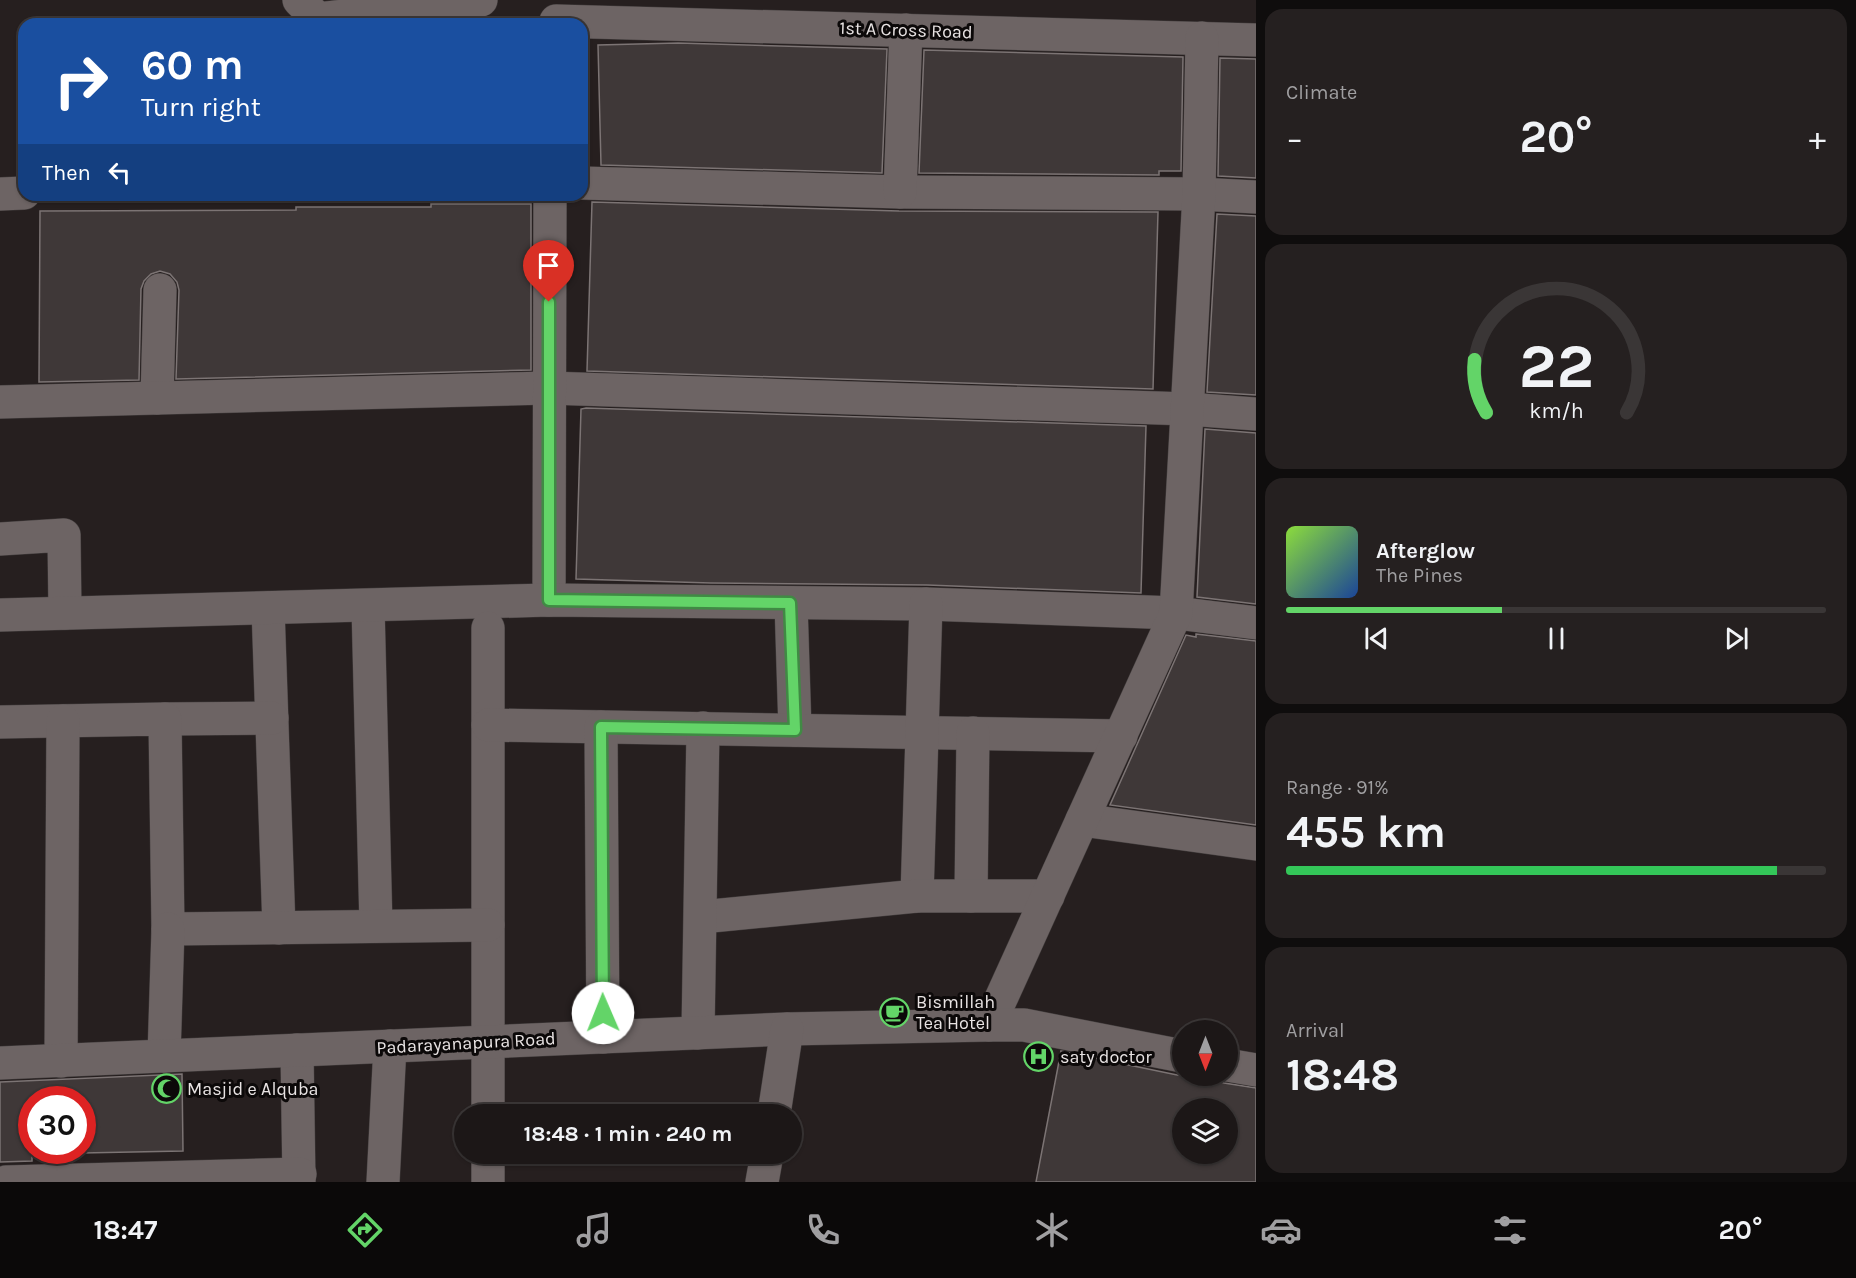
<!DOCTYPE html>
<meta charset="utf-8">
<style>
:root{--surface:#1c1717;--page:#252020;--text:#f1f3f6;--muted:#a09fa1;--line:#3a3636;--accent:#63d468}
body{margin:0;font-family:Karla,sans-serif;background:var(--page);color:var(--text);height:100vh;display:flex;flex-direction:column;font-size:22px;white-space:nowrap}
*{box-sizing:border-box;margin:0}
p{font-size:20px;color:var(--muted)}
.icon{flex:none;width:33px;height:33px;fill:none;stroke:currentColor;stroke-width:2;stroke-linecap:round;stroke-linejoin:round}
.map{position:relative;flex:1;overflow:hidden}
.side{display:flex;flex-direction:column;gap:9px;padding:9px;background:#0f0d0d;width:600px}
.side>*{flex:none}
.banner{position:absolute;left:18px;top:18px;width:570px;height:183px;border-radius:18px;box-shadow:0 2px 4px #0004,0 0 0 2px var(--line);background:#1a4fa0;color:#fff;overflow:hidden}
.needle{width:39px;rotate:180deg}
.tools{position:absolute;left:1172px;top:1020px;display:grid;gap:12px}
.tools a{display:grid;place-items:center;width:66px;height:66px;border-radius:50%;background:var(--surface);box-shadow:0 2px 4px #0004,0 0 0 2px var(--line);font-size:30px}
.speed{position:absolute;left:18px;top:1086px;display:flex;gap:12px;font-size:30px;font-weight:700;text-align:center}
.speed>*{display:grid;place-content:center;width:78px;height:78px;border-radius:50%;background:var(--surface);box-shadow:0 2px 4px #0004,0 0 0 2px var(--line);line-height:1}
.speed .limit{border:9px solid #d22;background:#fff;color:#111}
.pin{position:absolute;display:grid;place-items:center;width:51px;height:51px;color:#fff;margin:-62px -26px;border-radius:50% 50% 50% 0;rotate:-45deg;box-shadow:0 0 6px #0007}
.pin .icon{rotate:45deg}
.me{position:absolute;width:66px;margin:-33px;rotate:359deg;stroke-linejoin:round;filter:drop-shadow(0 0 4px #0008)}
.turn{display:flex;align-items:center;gap:21px;height:126px;padding:0 24px;font-size:27px}
.turn .icon{width:78px;height:78px;stroke-width:2.5}
.turn b{display:block;font-size:42px;line-height:51px}
.then{display:flex;align-items:center;height:57px;padding:0 24px;background:#0003;gap:12px;font-size:22px}
.big{font-size:45px;font-weight:700;line-height:1.1}
.side .card{flex:1;display:flex;flex-direction:column;justify-content:center;gap:9px;min-width:0;padding:0 21px;border-radius:18px;background:var(--page)}
.side .dial{align-items:center;gap:0}
.dial svg{height:156px;overflow:visible;fill:none;stroke:var(--line);stroke-width:7;stroke-linecap:round;text-anchor:middle}
.dial text{fill:var(--text);stroke:none}
.song{display:flex;align-items:center;gap:18px}
.cover{width:72px;height:72px;border-radius:9px;background:linear-gradient(135deg,hsl(90 70% 55%),hsl(220 70% 35%))}
.played{height:6px;border-radius:3px;background:linear-gradient(90deg,var(--accent) 40%,var(--line) 40%)}
.keys{display:flex;justify-content:space-around;direction:ltr}
.heat{display:flex;justify-content:space-between;align-items:center;font-size:33px;direction:ltr}
.charge{height:9px;border-radius:4px;background:linear-gradient(90deg,#34c759 91%,var(--line) 0)}
.trip{position:absolute;left:454px;top:1104px;width:348px;height:60px;border-radius:30px;background:var(--surface);box-shadow:0 2px 4px #0004,0 0 0 2px var(--line);font-weight:700;line-height:60px;text-align:center}
.dock{display:flex;height:96px;justify-content:space-around;align-items:center;background:#0b0909;color:var(--muted)}
.dock .icon{width:42px;height:42px}
.dock .current{color:var(--accent)}
.dock b{font-size:27px;color:var(--text)}
main{display:flex;flex:1;min-height:0}
.map>svg:first-child{display:block}
</style>
<main>
<div class="map">
<svg width="1256" height="1182" viewBox="0 0 1256 1182">
<rect width="100%" height="100%" fill="#261f1f"/>
<g fill="#3f3838" stroke="#7c7474" stroke-width="1.5" fill-rule="evenodd">
<path d="M 678,43 L 887,49 L 882,173 L 601,165 L 598,45 Z"/>
<path d="M 924,50 L 1183,57 L 1181,171 L 1159,171 L 1159,175 L 919,173 Z"/>
<path d="M 1220,58 L 1256,59 L 1256,178 L 1218,176 Z"/>
<path d="M 592,202 L 899,211 L 1158,212 L 1153,389 L 587,371 Z"/>
<path d="M 431,204 L 531,204 L 531,370 L 176,379 L 179,290 L 177,282 L 170,274 L 160,271 L 151,274 L 144,281 L 141,289 L 139,380 L 39,382 L 40,211 L 296,210 L 296,207 L 431,207 Z"/>
<path d="M 1217,214 L 1256,216 L 1256,395 L 1207,392 Z"/>
<path d="M 586,408 L 1146,426 L 1141,593 L 927,585 L 711,583 L 576,579 L 581,409 Z"/>
<path d="M 1205,429 L 1256,433 L 1256,604 L 1197,597 Z"/>
<path d="M 1196,634 L 1256,641 L 1256,825 L 1110,805 L 1186,635 L 1196,637 Z"/>
<path d="M 1061,1051 L 1182,1076 L 1212,1076 L 1215,1080 L 1224,1083 L 1256,1088 L 1256,1182 L 1036,1182 ZM 1182,1108 L 1227,1108 L 1227,1154 L 1182,1154 Z"/>
<path d="M 182,1074 L 183,1151 L 82,1153 L 82,1100 L 32,1100 L 32,1161 L 0,1162 L 0,1082 Z"/>
</g>
<g fill="none" stroke-linecap="round" stroke-linejoin="round">
<defs>
<g id="minor">
<path d="M 299,0 L 318,19 L 481,0"/>
<path d="M 556,21 L 1256,40"/>
<path d="M 582,183 L 900,192 L 1199,194 L 1256,197"/>
<path d="M 900,192 L 906,30"/>
<path d="M 0,194 L 24,193"/>
<path d="M 157,398 L 160,290"/>
<path d="M 0,402 L 548,388 L 1188,409 L 1256,414"/>
<path d="M 0,539 L 64,535 L 65,613"/>
<path d="M 549,600 L 550,195"/>
<path d="M 791,603 L 795,730"/>
<path d="M 368,606 L 376,926"/>
<path d="M 268,608 L 279,928"/>
<path d="M 0,615 L 549,600 L 926,604 L 1176,613 L 1256,623"/>
<path d="M 488,628 L 488,1114"/>
<path d="M 165,719 L 272,718"/>
<path d="M 0,722 L 165,719 L 168,929 L 488,925"/>
<path d="M 488,725 L 1121,736"/>
<path d="M 601,727 L 603,1037"/>
<path d="M 1082,820 L 1256,844"/>
<path d="M 917,896 L 926,604"/>
<path d="M 971,896 L 973,733"/>
<path d="M 701,917 L 917,896 L 1048,896"/>
<path d="M 989,1025 L 1176,613 L 1199,194 L 1202,38"/>
<path d="M 698,1033 L 703,728"/>
<path d="M 297,1050 L 299,1182"/>
<path d="M 164,1056 L 168,929"/>
<path d="M 61,1061 L 63,721"/>
<path d="M 0,1063 L 787,1029 L 989,1025 L 1024,1025 L 1182,1056"/>
<path d="M 1227,1065 L 1256,1070"/>
<path d="M 774,1114 L 787,1029"/>
<path d="M 488,1154 L 488,1182"/>
<path d="M 6,1182 L 300,1174"/>
<path d="M 383,1182 L 390,1046"/>
<path d="M 762,1182 L 767,1154"/>
</g>
</defs>
<use href="#minor" stroke="#423d3d" stroke-width="34"/>
<use href="#minor" stroke="#6d6464" stroke-width="33"/>
</g>
<g fill="none" stroke-linecap="round" stroke-linejoin="round">
<defs>
<path id="route" d="M 549,302 L 549,600 L 790,603 L 795,730 L 601,727 L 603,1013"/>
</defs>
<use href="#route" stroke="#408a44" stroke-width="15"/>
<use href="#route" stroke="#63d468" stroke-width="10"/>
</g>
<defs>
<symbol id="cafe-ring" viewBox="-11 -11 22 22"><circle r="9.5" fill="#0c0909" stroke="#63d468" stroke-width="1.5"/><path d="M-5.5-4.5H6V0H3Q3 3.5 0 3.5H-2.5Q-5.5 3.5-5.5 0ZM3-3.2v2h1.7v-2ZM-6 4.5H4V6H-6Z" fill="#63d468"/></symbol>
<symbol id="hospital-ring" viewBox="-11 -11 22 22"><circle r="9.5" fill="#0c0909" stroke="#63d468" stroke-width="1.5"/><path d="M-5-5h3v3.5h4V-5h3V5h-3V1.5h-4V5h-3Z" fill="#63d468"/></symbol>
<symbol id="mosque-ring" viewBox="-11 -11 22 22"><circle r="9.5" fill="#0c0909" stroke="#63d468" stroke-width="1.5"/><path d="M3.5-4.9A6 6 0 1 0 3.5 4.9A5 5 0 1 1 3.5-4.9Z" fill="#63d468"/></symbol>
</defs>
<g fill-rule="evenodd">
<use href="#cafe-ring" x="878" y="996" width="33" height="33"/>
<use href="#hospital-ring" x="1022" y="1040" width="33" height="33"/>
<use href="#mosque-ring" x="150" y="1072" width="33" height="33"/>
</g>
<g text-anchor="middle" stroke-width="6" stroke-linejoin="round" paint-order="stroke">
<g font-size="18" fill="#e8e3e3" stroke="#0c0909">
<text transform="translate(906 30) rotate(2)" y="6">1st A Cross Road</text>
<text transform="translate(466 1043) rotate(-3)" y="6">Padarayanapura Road</text>
</g>
<g font-size="18" fill="#e8e3e3" stroke="#0c0909" text-anchor="start">
<text x="916" y="1008">Bismillah<tspan x="916" dy="21">Tea Hotel</tspan></text>
<text x="1060" y="1063">saty doctor</text>
<text x="187" y="1095">Masjid e Alquba</text>
</g>
</g>
</svg>
<div class="tools">
<a><svg class="needle" viewBox="-14 -14 28 28"><path d="M0-13l5 13h-10z" fill="#e53935"/><path d="M0 13l5-13h-10z" fill="#a09fa1"/></svg></a>
<a><svg class="icon" aria-label="layers" viewBox="0 0 24 24"><path d="M12 4l9 5-9 5-9-5zM3 14l9 5 9-5"/></svg></a>
</div>
<div class="speed"><div class="limit">30</div></div>
<div class="pin" style="left:549px;top:302px;background:#d93025"><svg class="icon" aria-label="arrive" viewBox="0 0 24 24"><path d="M6 21V4h12l-3 4 3 4H6"/></svg></div>
<svg class="me" style="left:603px;top:1013px" viewBox="-20 -20 40 40"><circle r="19" fill="#fff"/><path d="M0-13L10 11 0 6-10 11z" fill="#63d468"/></svg>
<div class="trip">18:48 · 1 min · 240 m</div>
<div class="banner">
<div class="turn"><svg class="icon" aria-label="right" viewBox="0 0 24 24"><path d="M7 20v-9h11M14 6l5 5-5 5"/></svg><div><b>60 m</b>Turn right</div></div>
<div class="then">Then<svg class="icon" aria-label="left" viewBox="0 0 24 24"><path d="M17 20v-9H6M10 6l-5 5 5 5"/></svg></div>
</div>
</div>
<section class="side">
<div class="card"><p>Climate</p>
<div class="heat"><a>−</a><b class="big">20°</b><a>+</a></div>
</div>
<div class="card dial"><svg viewBox="0 0 100 80">
<path d="M14 69A42 42 0 1 1 86 69"/>
<path d="M14 69A42 42 0 0 1 8 42" stroke="#63d468"/>
<text x="50" y="56" font-size="32" font-weight="700">22</text>
<text x="50" y="72" font-size="11">km/h</text>
</svg></div>
<div class="card">
<div class="song"><i class="cover"></i><div><b>Afterglow</b><p>The Pines</p></div></div>
<div class="played"></div>
<div class="keys"><svg class="icon" aria-label="previous" viewBox="0 0 24 24"><path d="M18 5L8 12l10 7zM5 5v14"/></svg><svg class="icon" aria-label="pause" viewBox="0 0 24 24"><path d="M8 5v14M16 5v14"/></svg><svg class="icon" aria-label="next" viewBox="0 0 24 24"><path d="M6 5l10 7-10 7zM19 5v14"/></svg></div>
</div>
<div class="card"><p>Range · 91%</p><b class="big">455 km</b><div class="charge"></div></div>
<div class="card"><p>Arrival</p><b class="big">18:48</b></div>
</section>
</main>
<nav class="dock">
<b>18:47</b>
<svg class="icon current" aria-label="directions" viewBox="0 0 24 24"><path d="M12 3l9 9-9 9-9-9zM9 14v-3h6M13 9l2 2-2 2"/></svg>
<svg class="icon" aria-label="music" viewBox="0 0 24 24"><path d="M9 18V5l10-2v13"/><circle cx="6" cy="18" r="3"/><circle cx="16" cy="16" r="3"/></svg>
<svg class="icon" aria-label="phone" viewBox="0 0 24 24"><path d="M5 4h4l2 5-3 2q2 4 5 5l2-3 5 2v4C11 20 4 13 5 4z"/></svg>
<svg class="icon" aria-label="climate" viewBox="0 0 24 24"><path d="M12 3v18M4 7l16 10M4 17L20 7"/></svg>
<svg class="icon" aria-label="car" viewBox="0 0 24 24"><path d="M5 17H2v-5l4-1 3-4h7l3 4 3 1v5h-3M9 17h6M6 11h13"/><circle cx="7" cy="17" r="2"/><circle cx="17" cy="17" r="2"/></svg>
<svg class="icon" aria-label="filters" viewBox="0 0 24 24"><path d="M4 7h16M4 17h16"/><circle cx="9" cy="7" r="2"/><circle cx="15" cy="17" r="2"/></svg>
<b>20°</b>
</nav>
